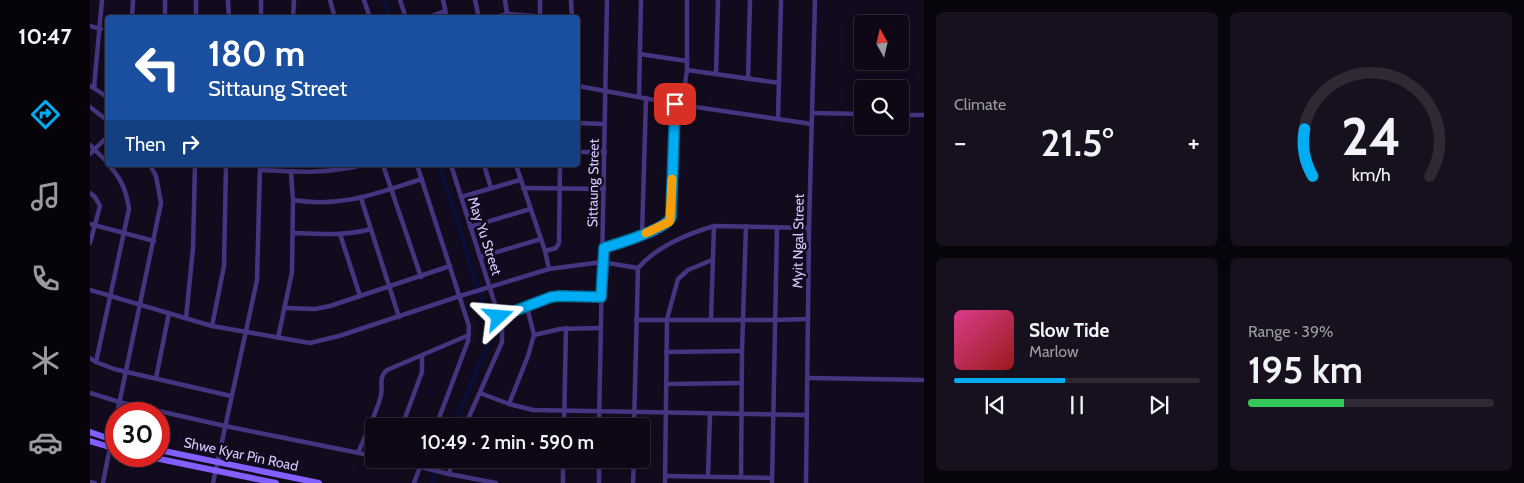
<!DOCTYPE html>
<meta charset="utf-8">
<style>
:root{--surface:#0e0816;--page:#17111f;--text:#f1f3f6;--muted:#9b9aa1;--line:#2e2935;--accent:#00acf3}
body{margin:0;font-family:Cabin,sans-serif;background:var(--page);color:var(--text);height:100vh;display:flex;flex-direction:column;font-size:19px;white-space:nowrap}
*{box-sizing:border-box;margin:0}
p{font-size:16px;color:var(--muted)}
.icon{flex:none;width:28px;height:28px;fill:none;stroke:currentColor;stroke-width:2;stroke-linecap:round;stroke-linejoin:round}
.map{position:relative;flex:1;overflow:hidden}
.drawer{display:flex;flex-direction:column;gap:12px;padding:12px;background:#08040c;width:600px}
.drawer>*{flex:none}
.guide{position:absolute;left:15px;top:15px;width:475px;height:152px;border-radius:5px;box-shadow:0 2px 8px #0003,0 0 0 1px var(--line);background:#1a4fa0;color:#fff;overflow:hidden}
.needle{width:32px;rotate:352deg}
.fabs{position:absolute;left:764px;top:15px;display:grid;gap:10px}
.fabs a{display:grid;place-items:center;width:55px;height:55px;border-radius:5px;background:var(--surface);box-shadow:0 2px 8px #0003,0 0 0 1px var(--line);font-size:25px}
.speed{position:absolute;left:15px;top:402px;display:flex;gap:10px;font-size:25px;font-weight:700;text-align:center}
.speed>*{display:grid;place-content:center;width:65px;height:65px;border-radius:50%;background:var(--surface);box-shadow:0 2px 8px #0003,0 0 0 1px var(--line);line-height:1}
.speed .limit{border:8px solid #d22;background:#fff;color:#111}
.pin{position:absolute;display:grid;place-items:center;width:42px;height:42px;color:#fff;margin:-21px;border-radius:10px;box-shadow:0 2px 8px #0006}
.me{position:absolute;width:55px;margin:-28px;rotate:71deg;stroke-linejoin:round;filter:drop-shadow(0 0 4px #0008)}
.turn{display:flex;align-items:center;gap:18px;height:105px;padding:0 20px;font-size:22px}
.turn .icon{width:65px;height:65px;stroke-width:2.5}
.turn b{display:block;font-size:35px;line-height:42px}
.then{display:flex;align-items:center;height:48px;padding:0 20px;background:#0003;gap:10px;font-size:19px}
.big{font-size:38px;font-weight:600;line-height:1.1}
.drawer .tile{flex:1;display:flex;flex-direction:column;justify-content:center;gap:8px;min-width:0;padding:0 18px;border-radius:8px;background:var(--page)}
.drawer .dial{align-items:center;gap:0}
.dial svg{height:130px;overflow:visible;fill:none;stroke:var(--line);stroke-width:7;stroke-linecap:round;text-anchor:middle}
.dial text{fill:var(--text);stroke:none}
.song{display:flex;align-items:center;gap:15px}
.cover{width:60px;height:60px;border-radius:8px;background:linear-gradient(135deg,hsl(330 70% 55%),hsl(0 70% 35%))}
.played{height:5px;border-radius:2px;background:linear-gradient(90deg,var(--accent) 45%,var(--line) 45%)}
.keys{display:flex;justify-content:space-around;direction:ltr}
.heat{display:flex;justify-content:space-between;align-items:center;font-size:28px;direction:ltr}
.charge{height:8px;border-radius:4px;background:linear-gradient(90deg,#34c759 39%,var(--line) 0)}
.drawer .tiles{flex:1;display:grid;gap:12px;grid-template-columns:repeat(2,1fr)}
.trip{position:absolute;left:275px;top:418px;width:285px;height:50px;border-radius:5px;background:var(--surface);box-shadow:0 2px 8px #0003,0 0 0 1px var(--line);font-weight:600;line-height:50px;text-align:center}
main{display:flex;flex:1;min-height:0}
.tab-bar{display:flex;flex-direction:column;width:90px;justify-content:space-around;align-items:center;background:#060309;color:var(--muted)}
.tab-bar .icon{width:35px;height:35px}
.tab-bar .current{color:var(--accent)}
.tab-bar b{font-size:22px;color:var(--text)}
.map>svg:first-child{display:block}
</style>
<main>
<nav class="tab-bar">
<b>10:47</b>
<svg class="icon current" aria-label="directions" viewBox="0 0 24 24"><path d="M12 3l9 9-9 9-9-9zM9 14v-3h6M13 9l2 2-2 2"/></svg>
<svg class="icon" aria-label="music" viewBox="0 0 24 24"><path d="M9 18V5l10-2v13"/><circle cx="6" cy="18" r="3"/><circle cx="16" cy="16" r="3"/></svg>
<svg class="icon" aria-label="phone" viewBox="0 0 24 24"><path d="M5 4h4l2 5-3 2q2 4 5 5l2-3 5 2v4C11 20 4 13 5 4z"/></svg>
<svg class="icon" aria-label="climate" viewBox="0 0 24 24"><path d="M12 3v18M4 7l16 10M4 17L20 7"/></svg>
<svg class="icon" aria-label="car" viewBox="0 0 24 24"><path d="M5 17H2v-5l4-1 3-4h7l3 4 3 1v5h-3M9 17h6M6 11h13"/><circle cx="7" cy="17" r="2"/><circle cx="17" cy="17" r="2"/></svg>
</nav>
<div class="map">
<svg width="834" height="483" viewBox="0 0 834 483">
<rect width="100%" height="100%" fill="#120b1e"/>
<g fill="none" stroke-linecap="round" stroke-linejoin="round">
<g stroke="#07103b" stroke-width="4">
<path d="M 294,0 L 300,18"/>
<path d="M 349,165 L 401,329 L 401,336 L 363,426"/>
<path d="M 348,464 L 350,459"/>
<path d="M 342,483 L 345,473"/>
</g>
<g stroke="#45347f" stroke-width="4.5">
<path d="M 138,0 L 139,18"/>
<path d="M 240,0 L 245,18"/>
<path d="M 274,0 L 280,18"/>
<path d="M 310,0 L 316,18"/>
<path d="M 353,0 L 357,18"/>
<path d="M 385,0 L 389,18"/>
<path d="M 415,0 L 417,14"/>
<path d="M 481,0 L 482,18"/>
<path d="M 450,16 L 450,0"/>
<path d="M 42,18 L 43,0"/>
<path d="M 75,18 L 75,0"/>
<path d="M 106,18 L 106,0"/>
<path d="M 171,18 L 171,0"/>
<path d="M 203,18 L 204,0"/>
<path d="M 336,18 L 355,11"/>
<path d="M 403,18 L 417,14 L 471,18"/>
<path d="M 0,26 L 11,29"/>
<path d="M 550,54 L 597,61"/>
<path d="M 597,70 L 689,83"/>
<path d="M 626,74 L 628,0"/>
<path d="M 658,79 L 660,0"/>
<path d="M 0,86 L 4,88 L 18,98"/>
<path d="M 488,86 L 592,105 L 722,124"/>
<path d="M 4,88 L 12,0"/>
<path d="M 549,97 L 551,0"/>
<path d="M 592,105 L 597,70 L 597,0"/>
<path d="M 0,107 L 18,121"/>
<path d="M 723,113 L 772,114"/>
<path d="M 810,115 L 834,115"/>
<path d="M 688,119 L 691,0"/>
<path d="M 488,123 L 515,124"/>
<path d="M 0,145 L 18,163"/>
<path d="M 488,152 L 515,152"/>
<path d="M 0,154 L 18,136"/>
<path d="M 293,165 L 331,277"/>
<path d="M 327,165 L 379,326 L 378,341 L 346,426"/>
<path d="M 361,165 L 409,317 L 412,328 L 412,342 L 375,426"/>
<path d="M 394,165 L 401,188"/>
<path d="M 426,165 L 455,251 L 459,269"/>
<path d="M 170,170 C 208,172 235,174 273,165"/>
<path d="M 433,188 L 514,189"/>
<path d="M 0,193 L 5,197 L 10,206 L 0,243"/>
<path d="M 371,197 L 430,180"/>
<path d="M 271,198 L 309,317"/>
<path d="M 203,200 C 252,208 287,193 332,179"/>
<path d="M 0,224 L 64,241"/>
<path d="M 380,227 L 440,209"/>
<path d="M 203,233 C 229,234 256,236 281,229"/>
<path d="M 250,234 L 270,296"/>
<path d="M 552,235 L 556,98"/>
<path d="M 514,248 L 552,235 L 579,222 L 581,219 L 585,104"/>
<path d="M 455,251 L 466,248 L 469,243 L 470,165"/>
<path d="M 390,257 L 451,239"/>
<path d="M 0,290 L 122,326 L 220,343 L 249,336 L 370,296 L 459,269 L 512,262 L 548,268"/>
<path d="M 195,308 L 225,309 L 240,306 L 360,266"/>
<path d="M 409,317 L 461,297 L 470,296 L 511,297"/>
<path d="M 96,318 L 103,248 L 105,165"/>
<path d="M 621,319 L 624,226"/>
<path d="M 546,320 L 685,320 L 718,319"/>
<path d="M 122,326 L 134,266 L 136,165"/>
<path d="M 444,335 L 470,329 L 511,328"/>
<path d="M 188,338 L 202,272 L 203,200 L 201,172"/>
<path d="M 576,352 L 652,351"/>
<path d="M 0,358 L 6,362 L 24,369 L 141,396"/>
<path d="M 6,362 L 39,209 C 36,190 32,180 19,165"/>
<path d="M 66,378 L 79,313"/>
<path d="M 718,378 L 834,380"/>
<path d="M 577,384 L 652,383"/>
<path d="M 0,393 L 29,402 L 135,426 L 284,456"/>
<path d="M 390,393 L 419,404 L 443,410 L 717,415"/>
<path d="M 419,404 L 438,356 L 444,335 L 437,307"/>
<path d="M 27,414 L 71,203 L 66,176 L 60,165"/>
<path d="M 312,426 L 332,372 L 332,356"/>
<path d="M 474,426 L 476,328"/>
<path d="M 509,426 L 517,0"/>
<path d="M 544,426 L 548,268 C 567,246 597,234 624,226 L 719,228"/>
<path d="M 268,453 C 275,436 287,412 291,395 C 293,384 288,378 297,370 L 379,335"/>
<path d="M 299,459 L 359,474 L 406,483"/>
<path d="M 438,459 L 473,466"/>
<path d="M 359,474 L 363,459"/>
<path d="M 575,476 L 682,478"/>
<path d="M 618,476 L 620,414"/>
<path d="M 651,477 L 652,351 L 656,226"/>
<path d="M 0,482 L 5,483"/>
<path d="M 13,483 L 26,416"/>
<path d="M 123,483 L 167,280 L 170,165"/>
<path d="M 324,483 L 333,459"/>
<path d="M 473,483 L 473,459"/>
<path d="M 509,483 L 509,459"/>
<path d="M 543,483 L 544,459"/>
<path d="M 575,483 L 577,319 L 588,279 L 598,270 L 622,260"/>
<path d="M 682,483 L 687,227"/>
<path d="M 716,483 L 719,228 L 725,0"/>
</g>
<g stroke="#825fff" stroke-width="6">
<path d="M 0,432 L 26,441"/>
<path d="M 0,441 L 26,449"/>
<path d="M 69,450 L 229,483"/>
<path d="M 55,456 L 186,483"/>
</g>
</g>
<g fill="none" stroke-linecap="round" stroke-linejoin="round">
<defs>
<path id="route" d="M 409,317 L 461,297 L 470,296 L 511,297 L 514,248 C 527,244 577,229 581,217 L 585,104"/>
</defs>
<use href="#route" stroke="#00709e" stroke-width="12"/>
<use href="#route" stroke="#00acf3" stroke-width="9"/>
<path stroke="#f59e0b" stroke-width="9" d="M 556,233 L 579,222 L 580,220 L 582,179"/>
</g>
<g text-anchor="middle" stroke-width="5" stroke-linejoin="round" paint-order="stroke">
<g font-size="14" fill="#d9c8ff" stroke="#120b1e">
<text transform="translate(503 183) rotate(-89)" y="5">Sittaung Street</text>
<text transform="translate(395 236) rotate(72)" y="5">May Yu Street</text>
<text transform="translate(708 241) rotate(-89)" y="5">Myit Ngal Street</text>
<text transform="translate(151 454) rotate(12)" y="5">Shwe Kyar Pin Road</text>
</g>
</g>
</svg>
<div class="fabs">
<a><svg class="needle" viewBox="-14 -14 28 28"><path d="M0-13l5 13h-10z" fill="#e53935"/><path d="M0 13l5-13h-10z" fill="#9b9aa1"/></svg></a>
<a><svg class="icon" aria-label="search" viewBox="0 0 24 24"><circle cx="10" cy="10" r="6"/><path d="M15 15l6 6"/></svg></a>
</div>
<div class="speed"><div class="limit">30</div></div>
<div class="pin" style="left:585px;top:104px;background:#d93025"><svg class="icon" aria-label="arrive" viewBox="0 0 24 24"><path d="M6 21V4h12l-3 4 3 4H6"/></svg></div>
<svg class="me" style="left:409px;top:317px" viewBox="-20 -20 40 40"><path d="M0-17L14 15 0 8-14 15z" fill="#00acf3" stroke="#fff" stroke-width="4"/></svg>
<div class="trip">10:49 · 2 min · 590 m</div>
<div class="guide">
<div class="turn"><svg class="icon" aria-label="left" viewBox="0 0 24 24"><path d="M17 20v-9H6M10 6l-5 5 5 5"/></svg><div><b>180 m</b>Sittaung Street</div></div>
<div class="then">Then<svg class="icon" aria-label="right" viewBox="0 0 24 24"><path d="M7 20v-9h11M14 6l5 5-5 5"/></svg></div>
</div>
</div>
<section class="drawer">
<div class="tiles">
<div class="tile"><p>Climate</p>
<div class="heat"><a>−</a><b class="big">21.5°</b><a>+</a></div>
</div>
<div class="tile dial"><svg viewBox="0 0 100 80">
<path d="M14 69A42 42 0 1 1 86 69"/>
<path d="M14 69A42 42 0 0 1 9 40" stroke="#00acf3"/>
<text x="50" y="56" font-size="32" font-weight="700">24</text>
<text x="50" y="72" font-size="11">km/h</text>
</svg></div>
<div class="tile">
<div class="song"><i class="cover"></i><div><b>Slow Tide</b><p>Marlow</p></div></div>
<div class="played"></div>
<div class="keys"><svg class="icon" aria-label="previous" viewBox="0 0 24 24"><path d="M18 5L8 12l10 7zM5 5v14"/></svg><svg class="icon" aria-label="pause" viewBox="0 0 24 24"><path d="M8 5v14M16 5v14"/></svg><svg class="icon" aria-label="next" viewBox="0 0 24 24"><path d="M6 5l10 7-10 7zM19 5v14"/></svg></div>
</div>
<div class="tile"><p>Range · 39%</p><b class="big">195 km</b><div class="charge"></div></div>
</div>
</section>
</main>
